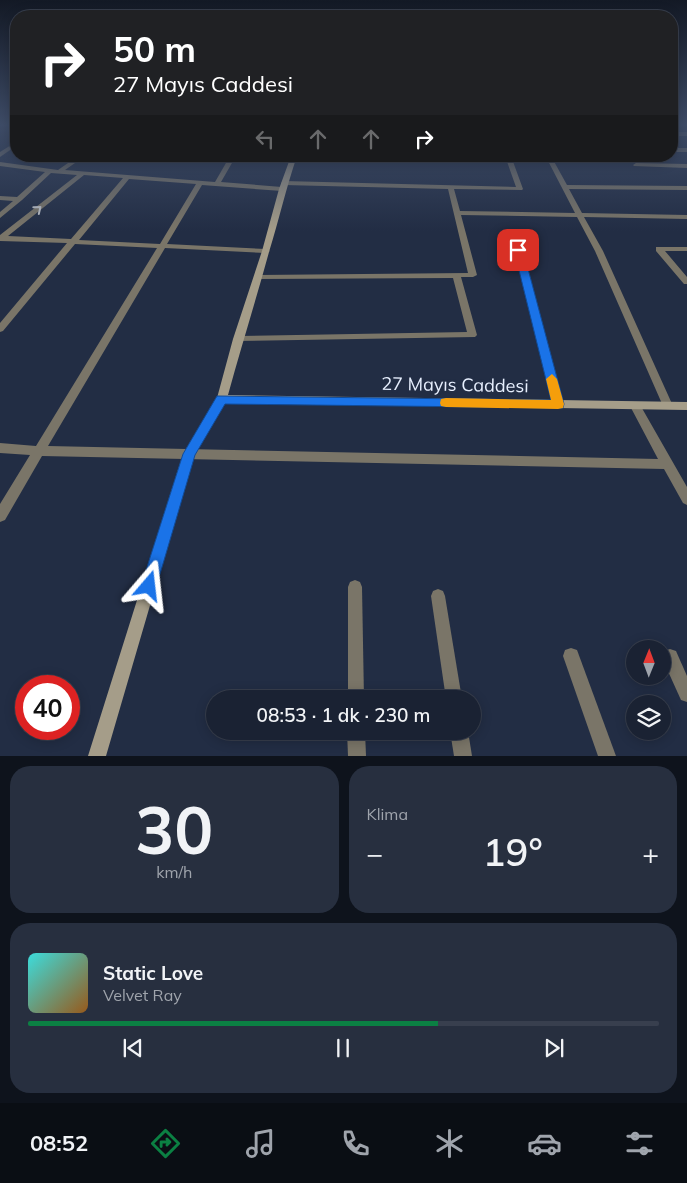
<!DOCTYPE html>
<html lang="tr">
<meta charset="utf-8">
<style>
:root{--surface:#1a2233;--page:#272f3f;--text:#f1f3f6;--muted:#9fa4ac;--line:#383f4e;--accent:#0b8043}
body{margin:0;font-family:Mulish,sans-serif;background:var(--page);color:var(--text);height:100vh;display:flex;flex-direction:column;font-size:19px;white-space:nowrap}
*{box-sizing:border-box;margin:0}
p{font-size:16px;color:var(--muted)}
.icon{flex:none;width:28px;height:28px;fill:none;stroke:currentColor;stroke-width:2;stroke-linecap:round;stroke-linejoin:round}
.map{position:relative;height:756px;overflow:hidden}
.panel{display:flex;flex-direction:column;gap:10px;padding:10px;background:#0e131c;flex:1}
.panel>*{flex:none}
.hud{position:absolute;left:10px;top:10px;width:668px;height:152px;border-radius:20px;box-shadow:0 2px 12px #0003,0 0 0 1px var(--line);background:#202124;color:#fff;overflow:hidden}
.needle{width:32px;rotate:1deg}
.controls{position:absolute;left:626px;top:640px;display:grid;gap:10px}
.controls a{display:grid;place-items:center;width:45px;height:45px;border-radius:50%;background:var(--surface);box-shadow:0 2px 12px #0003,0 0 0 1px var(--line);font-size:25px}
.speed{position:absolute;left:15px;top:675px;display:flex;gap:10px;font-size:25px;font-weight:700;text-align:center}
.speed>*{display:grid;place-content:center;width:65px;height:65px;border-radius:50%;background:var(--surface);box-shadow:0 2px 12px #0003,0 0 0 1px var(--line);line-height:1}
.speed .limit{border:8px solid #d22;background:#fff;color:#111}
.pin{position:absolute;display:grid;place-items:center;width:42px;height:42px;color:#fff;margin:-21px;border-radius:10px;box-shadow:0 2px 8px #0006}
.me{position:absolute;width:55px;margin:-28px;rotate:17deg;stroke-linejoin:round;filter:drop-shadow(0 0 4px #0008)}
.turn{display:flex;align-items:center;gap:18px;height:105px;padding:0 20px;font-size:22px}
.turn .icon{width:65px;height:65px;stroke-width:2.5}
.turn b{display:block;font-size:35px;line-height:42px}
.lanes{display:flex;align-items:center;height:48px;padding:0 20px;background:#0003;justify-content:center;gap:25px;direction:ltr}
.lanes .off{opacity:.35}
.big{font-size:38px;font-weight:600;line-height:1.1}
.panel .card{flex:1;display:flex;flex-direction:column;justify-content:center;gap:8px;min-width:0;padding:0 18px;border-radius:20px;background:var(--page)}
.panel .dial{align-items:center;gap:0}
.dial b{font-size:65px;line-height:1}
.song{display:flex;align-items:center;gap:15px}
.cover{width:60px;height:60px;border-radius:8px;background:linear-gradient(135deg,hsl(180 70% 55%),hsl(30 70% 35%))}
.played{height:5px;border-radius:2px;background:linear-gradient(90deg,var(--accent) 65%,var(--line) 65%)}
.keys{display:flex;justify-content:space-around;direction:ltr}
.heat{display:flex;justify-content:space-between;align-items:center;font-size:28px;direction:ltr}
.panel .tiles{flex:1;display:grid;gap:10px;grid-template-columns:1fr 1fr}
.card:last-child{grid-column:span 2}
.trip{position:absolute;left:206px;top:690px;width:275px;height:50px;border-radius:25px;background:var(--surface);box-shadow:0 2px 12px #0003,0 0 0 1px var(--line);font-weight:600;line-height:50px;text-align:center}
.tabs{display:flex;height:80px;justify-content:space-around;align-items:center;background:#0a0e14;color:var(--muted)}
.tabs .icon{width:35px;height:35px}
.tabs .active{color:var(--accent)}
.tabs b{font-size:22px;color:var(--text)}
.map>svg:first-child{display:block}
</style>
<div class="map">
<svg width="687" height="756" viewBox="0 0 687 756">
<rect width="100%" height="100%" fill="#222d44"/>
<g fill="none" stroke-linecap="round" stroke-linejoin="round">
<g fill="#7a7568" fill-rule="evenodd">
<rect x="671" y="132" width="16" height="4"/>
<path d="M 16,142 L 16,146 L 0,157 L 0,152 Z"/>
<rect x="671" y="148" width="16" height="4"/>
<path d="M 78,156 L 85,156 L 65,170 L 215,182 L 230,156 L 236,156 L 221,182 L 282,187 L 285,189 L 282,191 L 202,185 L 167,244 L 266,249 L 270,251 L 266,253 L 165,248 L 48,446 L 658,459 L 630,406 L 631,403 L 639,403 L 687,487 L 687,505 L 683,503 L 664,469 L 42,456 L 5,520 L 0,522 L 0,504 L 30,455 L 0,453 L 0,443 L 36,446 L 157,248 L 75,244 L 3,331 L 0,332 L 0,323 L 67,243 L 0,241 L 0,235 L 77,175 L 51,173 L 22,200 L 0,218 L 0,212 L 13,201 L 0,200 L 0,196 L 17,197 L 45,172 L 0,166 L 0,162 L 58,170 ZM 84,175 L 123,178 L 71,239 L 8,236 ZM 129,179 L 196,184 L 160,244 L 79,240 Z"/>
<path d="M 505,156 L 511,156 L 523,189 L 522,190 L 454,189 L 460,211 L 575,213 L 547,159 L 526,156 L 551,156 L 567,185 L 687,186 L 687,190 L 569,189 L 582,213 L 687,215 L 687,219 L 584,217 L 603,251 L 673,406 L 672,409 L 664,409 L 663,406 L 595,251 L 577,217 L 461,215 L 477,275 L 473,277 L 461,277 L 477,335 L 475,337 L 235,341 L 233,339 L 238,336 L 467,332 L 453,278 L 258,279 L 254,277 L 258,275 L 468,273 L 448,189 L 284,185 L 281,183 L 284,181 L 516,187 Z"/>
<path d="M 636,163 L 687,164 L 687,168 L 634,166 L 633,165 Z"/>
<path d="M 656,247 L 687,247 L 687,251 L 665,251 L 687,277 L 687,284 L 684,284 L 656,251 Z"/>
<path d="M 516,248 L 519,248 L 523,250 L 563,404 L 562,407 L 554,407 L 553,404 L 515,250 Z"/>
<path d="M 355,580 L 360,582 L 362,587 L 364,699 L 348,699 L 348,587 L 350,582 Z"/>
<path d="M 438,589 L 443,591 L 445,596 L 462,699 L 446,699 L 431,596 L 433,591 Z"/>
<path d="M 571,648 L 577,650 L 616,756 L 598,756 L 563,656 L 565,650 Z"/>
<path d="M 670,649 L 676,651 L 687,676 L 687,702 L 681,700 L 662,658 L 664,651 Z"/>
<path d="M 347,731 L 365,731 L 366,756 L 348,756 Z"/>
<path d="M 450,731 L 468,731 L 472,756 L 454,756 Z"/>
</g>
<path fill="#a59d89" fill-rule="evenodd" d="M 291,156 L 297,156 C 286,188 279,220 269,252 C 256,300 241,347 228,395 L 687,402 L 687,410 L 225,403 L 194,455 L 106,756 L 88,756 L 183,454 L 217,398 L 233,339 L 262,251 L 279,189 Z"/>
</g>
<defs><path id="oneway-chevron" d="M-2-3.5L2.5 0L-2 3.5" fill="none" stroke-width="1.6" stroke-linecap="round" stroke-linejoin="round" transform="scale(1.25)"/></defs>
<use stroke="#c1c4ca" href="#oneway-chevron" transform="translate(38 209) rotate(-39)"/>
<linearGradient id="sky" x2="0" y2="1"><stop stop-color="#131925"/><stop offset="0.54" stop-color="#3e4c67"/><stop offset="1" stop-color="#3e4c67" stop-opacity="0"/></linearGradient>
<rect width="687" height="231" fill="url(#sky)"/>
<path fill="#1a73e8" stroke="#114b97" d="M 518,248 L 523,250 L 564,404 L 563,408 L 225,404 L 195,455 L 155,591 L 149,594 L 143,591 L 141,586 L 183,454 L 217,396 L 551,400 L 514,250 Z"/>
<path fill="#f59e0b" d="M 552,374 L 557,379 L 564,404 L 563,408 L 558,409 L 446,407 L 441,406 L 440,403 L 441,399 L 446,398 L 551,400 L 546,379 Z"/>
<g text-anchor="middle" stroke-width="5" stroke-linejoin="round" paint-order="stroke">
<g font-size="18" fill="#e7effe" stroke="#222d44">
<text transform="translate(455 385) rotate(1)" y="6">27 Mayıs Caddesi</text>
</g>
</g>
</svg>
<div class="controls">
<a><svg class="needle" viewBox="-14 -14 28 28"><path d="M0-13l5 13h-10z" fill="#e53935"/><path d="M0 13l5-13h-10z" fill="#9fa4ac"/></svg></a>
<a><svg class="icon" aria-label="layers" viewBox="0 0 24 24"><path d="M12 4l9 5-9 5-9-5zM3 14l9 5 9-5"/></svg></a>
</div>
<div class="speed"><div class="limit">40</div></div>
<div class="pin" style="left:518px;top:250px;background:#d93025"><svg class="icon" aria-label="arrive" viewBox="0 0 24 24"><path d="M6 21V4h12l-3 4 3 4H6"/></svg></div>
<svg class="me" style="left:149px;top:586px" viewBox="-20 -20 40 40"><path d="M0-17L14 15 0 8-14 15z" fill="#1a73e8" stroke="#fff" stroke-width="4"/></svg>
<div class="trip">08:53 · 1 dk · 230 m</div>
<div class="hud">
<div class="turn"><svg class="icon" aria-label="right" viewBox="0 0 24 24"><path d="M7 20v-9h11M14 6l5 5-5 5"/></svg><div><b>50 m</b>27 Mayıs Caddesi</div></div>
<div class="lanes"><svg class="icon off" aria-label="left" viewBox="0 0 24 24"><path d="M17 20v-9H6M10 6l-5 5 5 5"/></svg><svg class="icon off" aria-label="ahead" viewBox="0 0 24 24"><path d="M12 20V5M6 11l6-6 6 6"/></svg><svg class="icon off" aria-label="ahead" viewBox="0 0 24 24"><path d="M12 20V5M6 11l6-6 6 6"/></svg><svg class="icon" aria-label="right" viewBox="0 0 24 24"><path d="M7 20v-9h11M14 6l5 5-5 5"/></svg></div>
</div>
</div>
<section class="panel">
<div class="tiles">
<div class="card dial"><b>30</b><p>km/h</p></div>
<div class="card"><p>Klima</p>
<div class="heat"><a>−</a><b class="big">19°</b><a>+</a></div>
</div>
<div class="card">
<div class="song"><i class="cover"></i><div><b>Static Love</b><p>Velvet Ray</p></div></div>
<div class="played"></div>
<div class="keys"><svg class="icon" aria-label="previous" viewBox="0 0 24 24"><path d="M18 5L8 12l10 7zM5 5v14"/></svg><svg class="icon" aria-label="pause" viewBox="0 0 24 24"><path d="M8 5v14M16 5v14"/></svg><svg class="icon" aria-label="next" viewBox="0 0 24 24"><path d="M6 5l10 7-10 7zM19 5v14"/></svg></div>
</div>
</div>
</section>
<nav class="tabs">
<b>08:52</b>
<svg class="icon active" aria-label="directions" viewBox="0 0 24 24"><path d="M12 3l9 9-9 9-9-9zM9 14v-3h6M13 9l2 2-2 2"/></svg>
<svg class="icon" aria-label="music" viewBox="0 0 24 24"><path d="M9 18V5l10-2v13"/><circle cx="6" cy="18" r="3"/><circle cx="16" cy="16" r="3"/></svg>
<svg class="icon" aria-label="phone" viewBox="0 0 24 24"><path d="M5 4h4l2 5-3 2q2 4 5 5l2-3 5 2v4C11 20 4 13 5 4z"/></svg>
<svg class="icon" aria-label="climate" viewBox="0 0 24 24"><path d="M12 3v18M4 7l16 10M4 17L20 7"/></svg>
<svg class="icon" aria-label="car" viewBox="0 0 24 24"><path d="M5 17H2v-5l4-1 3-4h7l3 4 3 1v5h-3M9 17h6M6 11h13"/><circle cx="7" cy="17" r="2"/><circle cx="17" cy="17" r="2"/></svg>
<svg class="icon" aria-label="filters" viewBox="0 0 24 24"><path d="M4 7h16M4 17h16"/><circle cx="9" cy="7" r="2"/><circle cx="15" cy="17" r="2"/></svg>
</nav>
